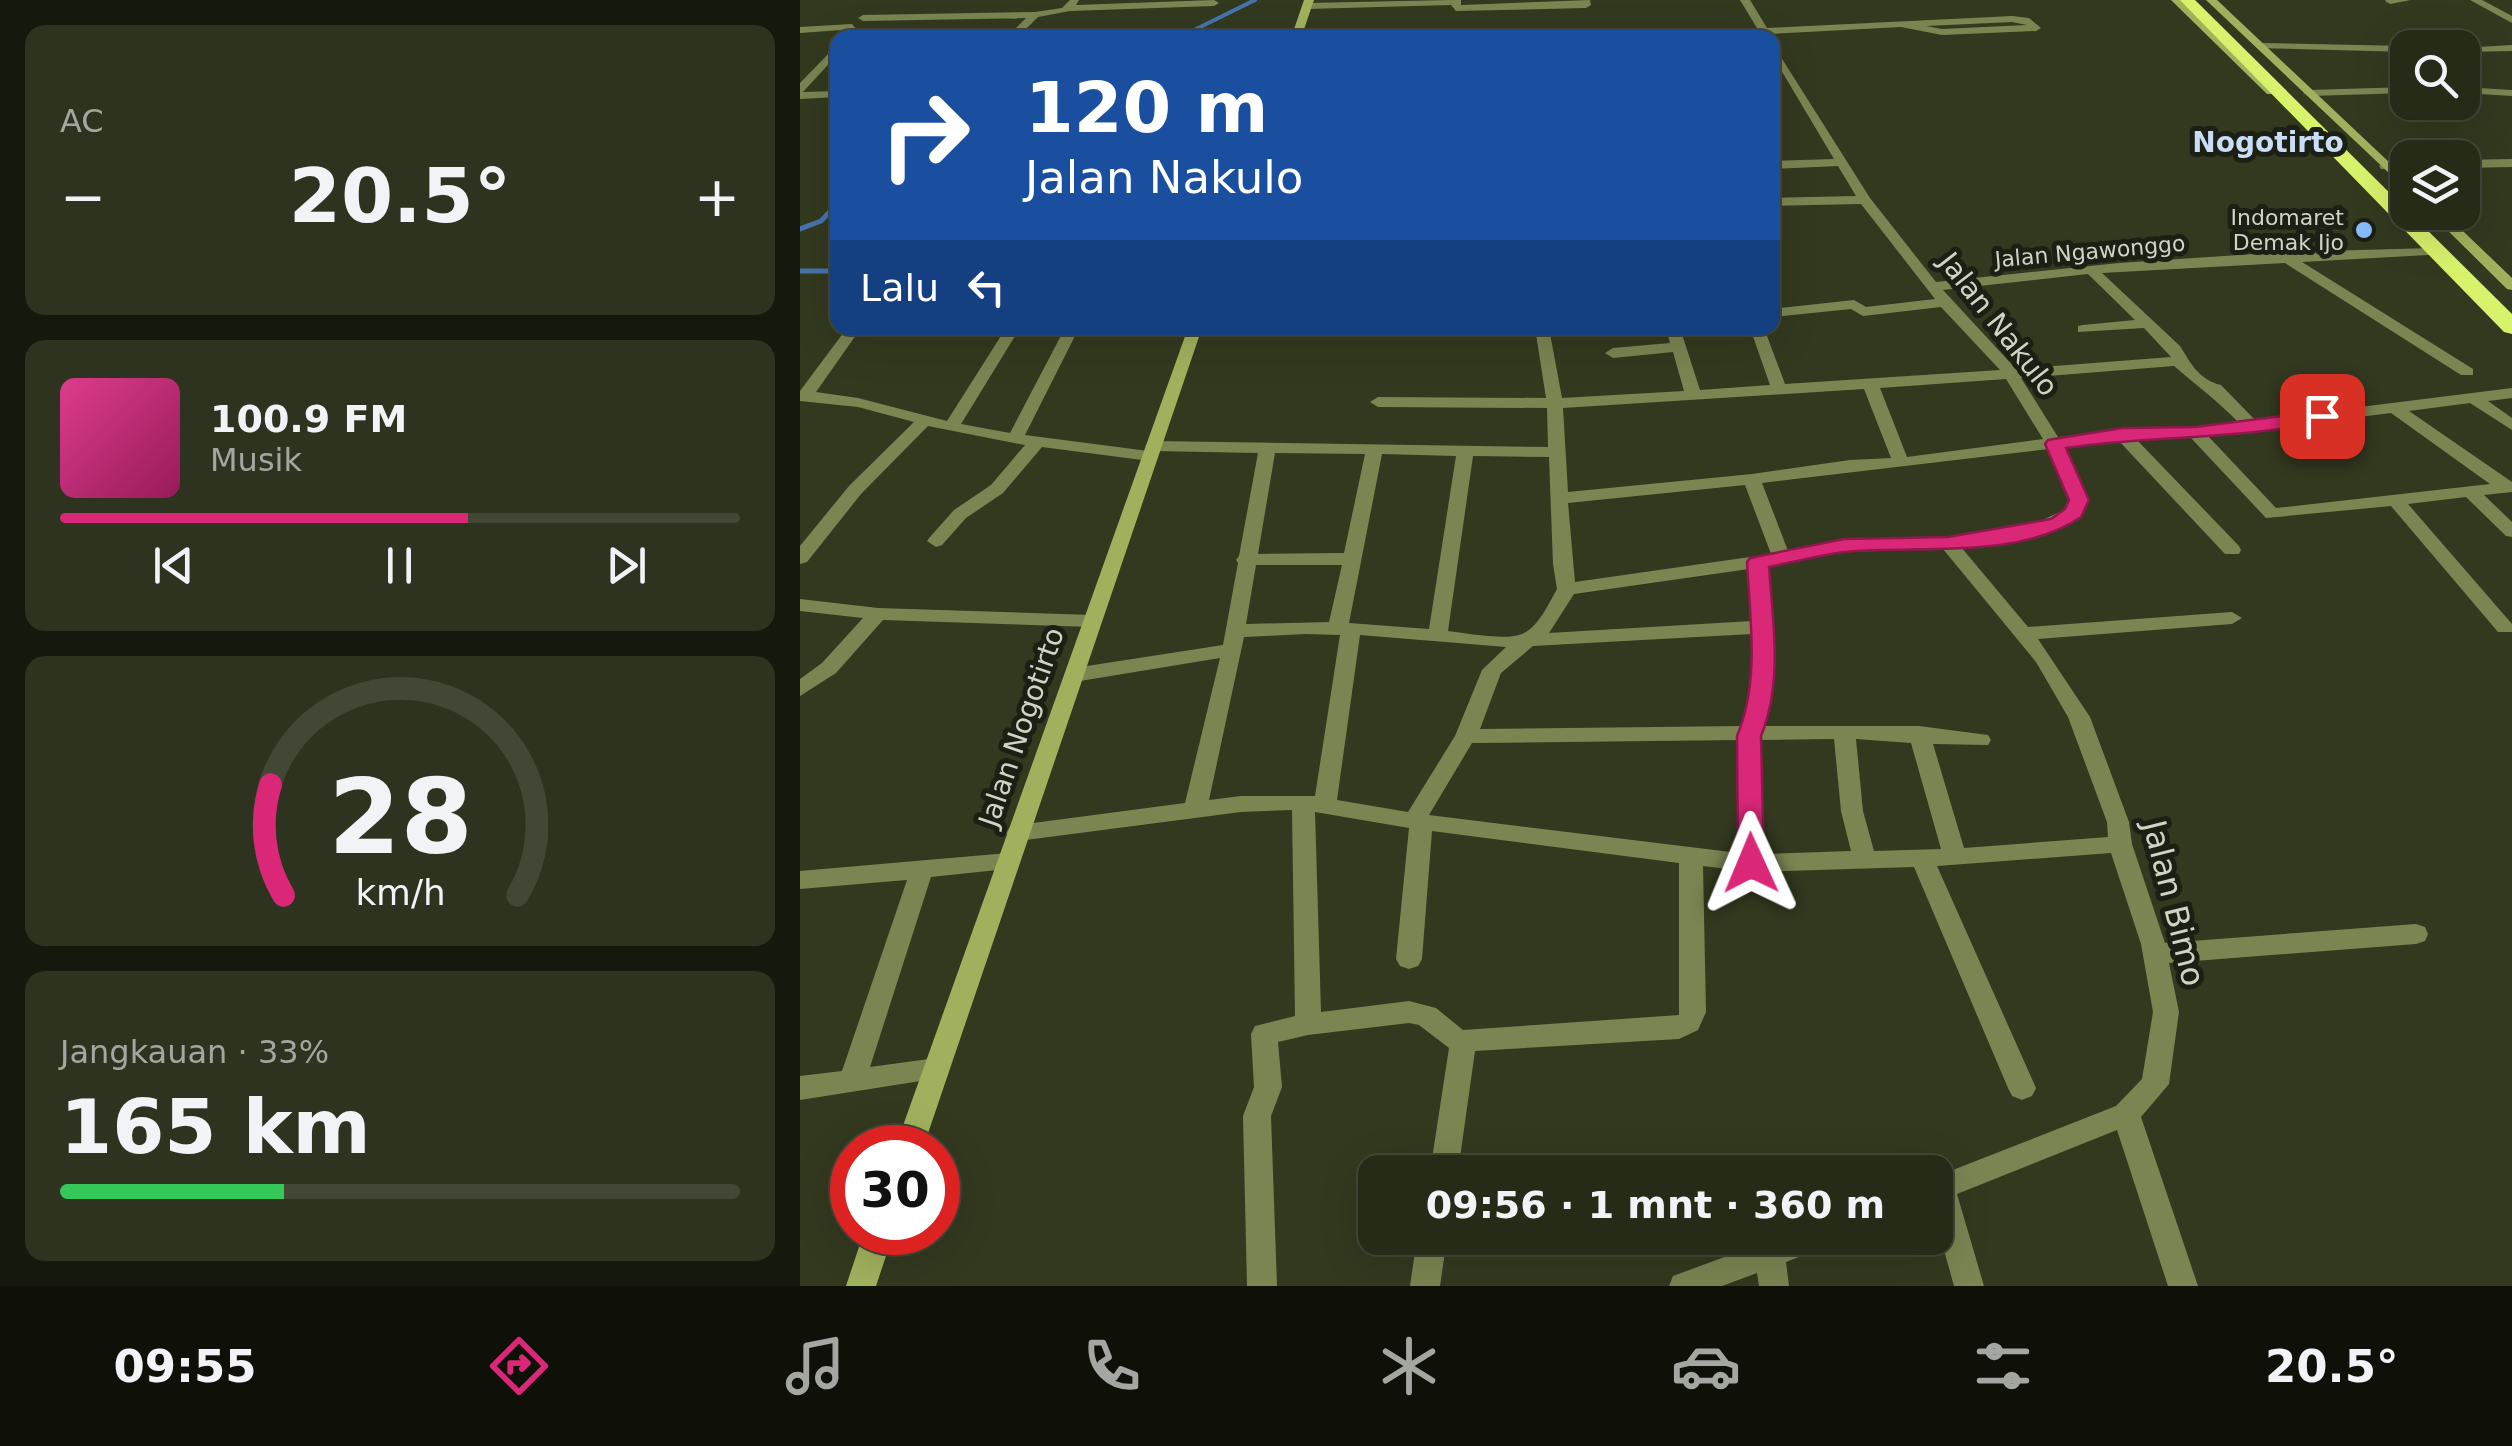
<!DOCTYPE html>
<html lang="id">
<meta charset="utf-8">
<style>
:root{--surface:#262b17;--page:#2e3320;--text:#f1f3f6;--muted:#a4a7a1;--line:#424736;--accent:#db2777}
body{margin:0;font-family:"DejaVu Sans",sans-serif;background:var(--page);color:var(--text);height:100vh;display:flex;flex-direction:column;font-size:38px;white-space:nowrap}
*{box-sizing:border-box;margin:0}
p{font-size:32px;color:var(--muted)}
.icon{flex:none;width:55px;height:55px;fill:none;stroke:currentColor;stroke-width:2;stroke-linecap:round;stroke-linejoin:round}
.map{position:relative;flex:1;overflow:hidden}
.drawer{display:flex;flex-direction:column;gap:25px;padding:25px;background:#15180d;width:800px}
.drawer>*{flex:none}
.guide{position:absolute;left:30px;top:30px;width:950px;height:305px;border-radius:20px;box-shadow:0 10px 40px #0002,0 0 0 2px var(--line);background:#1a4fa0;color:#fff;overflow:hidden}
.tools{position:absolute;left:1590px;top:30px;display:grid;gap:20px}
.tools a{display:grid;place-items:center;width:90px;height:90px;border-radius:20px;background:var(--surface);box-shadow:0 10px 40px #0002,0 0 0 2px var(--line);font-size:50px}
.speed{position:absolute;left:30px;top:1125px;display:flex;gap:20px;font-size:50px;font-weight:700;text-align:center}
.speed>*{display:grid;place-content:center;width:130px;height:130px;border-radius:50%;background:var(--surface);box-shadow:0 10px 40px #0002,0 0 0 2px var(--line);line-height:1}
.speed .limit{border:15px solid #d22;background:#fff;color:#111}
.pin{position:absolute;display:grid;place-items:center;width:85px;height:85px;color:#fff;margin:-42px;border-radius:20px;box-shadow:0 5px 15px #0006}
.me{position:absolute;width:110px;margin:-55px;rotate:359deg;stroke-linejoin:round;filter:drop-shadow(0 0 8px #0008)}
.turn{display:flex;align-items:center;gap:35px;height:210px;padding:0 30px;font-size:45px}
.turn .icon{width:130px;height:130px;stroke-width:2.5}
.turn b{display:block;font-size:70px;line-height:85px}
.then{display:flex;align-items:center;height:95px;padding:0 30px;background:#0003;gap:20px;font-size:38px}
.big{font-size:75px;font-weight:700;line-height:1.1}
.drawer .card{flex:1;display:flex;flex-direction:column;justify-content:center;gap:15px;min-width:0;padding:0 35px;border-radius:20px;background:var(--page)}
.drawer .dial{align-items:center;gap:0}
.dial svg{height:260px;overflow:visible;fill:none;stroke:var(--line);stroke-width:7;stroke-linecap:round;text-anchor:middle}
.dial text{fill:var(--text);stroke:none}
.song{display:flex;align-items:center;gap:30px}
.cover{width:120px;height:120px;border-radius:15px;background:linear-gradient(135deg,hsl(330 70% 55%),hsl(330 70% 35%))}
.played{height:10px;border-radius:5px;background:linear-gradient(90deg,var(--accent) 60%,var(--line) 60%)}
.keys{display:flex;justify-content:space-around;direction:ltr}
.heat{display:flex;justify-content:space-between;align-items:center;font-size:55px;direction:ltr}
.charge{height:15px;border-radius:8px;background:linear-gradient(90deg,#34c759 33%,var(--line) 0)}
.trip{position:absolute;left:558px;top:1155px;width:595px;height:100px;border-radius:20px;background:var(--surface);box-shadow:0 10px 40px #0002,0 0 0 2px var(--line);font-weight:700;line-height:100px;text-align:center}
.tabs{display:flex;height:160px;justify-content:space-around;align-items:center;background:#0f1109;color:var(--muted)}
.tabs .icon{width:70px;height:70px}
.tabs .active{color:var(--accent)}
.tabs b{font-size:45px;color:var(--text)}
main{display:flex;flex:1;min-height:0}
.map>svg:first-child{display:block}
</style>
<main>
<section class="drawer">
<div class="card"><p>AC</p>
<div class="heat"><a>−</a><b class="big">20.5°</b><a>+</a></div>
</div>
<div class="card">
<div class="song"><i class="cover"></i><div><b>100.9 FM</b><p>Musik</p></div></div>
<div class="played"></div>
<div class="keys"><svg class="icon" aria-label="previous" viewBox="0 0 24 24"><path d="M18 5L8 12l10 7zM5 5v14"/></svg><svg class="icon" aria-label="pause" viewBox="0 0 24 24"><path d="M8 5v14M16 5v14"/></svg><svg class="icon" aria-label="next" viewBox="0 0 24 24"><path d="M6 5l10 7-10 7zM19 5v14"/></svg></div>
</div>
<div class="card dial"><svg viewBox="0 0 100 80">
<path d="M14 69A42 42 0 1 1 86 69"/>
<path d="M14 69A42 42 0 0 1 10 35" stroke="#db2777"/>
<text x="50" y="56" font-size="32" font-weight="700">28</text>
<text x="50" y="72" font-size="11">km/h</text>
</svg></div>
<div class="card"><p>Jangkauan · 33%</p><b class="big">165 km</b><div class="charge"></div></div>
</section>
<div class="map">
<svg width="1712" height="1286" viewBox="0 0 1712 1286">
<rect width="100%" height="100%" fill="#33391f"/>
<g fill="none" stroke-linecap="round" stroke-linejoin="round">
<path stroke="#4674ad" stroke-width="4" d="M 378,38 L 455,0"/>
<g stroke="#4674ad" stroke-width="5">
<path d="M 0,229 L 21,221 L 38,203"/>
<path d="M 0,271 L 38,271"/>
</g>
<g fill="#7a8552" fill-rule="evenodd">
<path d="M 270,0 L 279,0 L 276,5 L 414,0 L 419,3 L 414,6 L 270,11 L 238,17 L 217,38 L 206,38 L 226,18 L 63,21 L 58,18 L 63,15 L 235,12 L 262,8 Z"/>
<path d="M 651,0 L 661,0 L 661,5 L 790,0 L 791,5 L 786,8 L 656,11 L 651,5 L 507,9 L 502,6 L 507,3 Z"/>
<path d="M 940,0 L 950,0 L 967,28 L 1212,16 L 1229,18 L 1241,28 L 1236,31 L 1142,35 L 1101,27 L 970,34 L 973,38 L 972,39 L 963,38 ZM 1212,22 L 1227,25 L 1142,29 L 1126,26 Z"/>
<path d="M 1611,0 L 1590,4 L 1585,1 L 1586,0 Z"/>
<path d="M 1670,0 L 1682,0 L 1712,16 L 1712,23 Z"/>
<path d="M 52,24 L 56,29 L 0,33 L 0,27 Z"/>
<path d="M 421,32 L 496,32 L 501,35 L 417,37 Z"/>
<path d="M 972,43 L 1070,198 L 1136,282 L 1319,263 L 1484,252 L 1633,248 L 1635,251 L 1628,255 L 1502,262 L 1673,369 L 1673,375 L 1661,375 L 1485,263 L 1302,273 L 1380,346 C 1390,362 1399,380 1421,385 L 1455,420 L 1712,388 L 1712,398 L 1688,401 L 1712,418 L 1712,430 L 1670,403 L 1609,411 L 1712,482 L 1712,492 L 1684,495 L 1712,522 L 1712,537 L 1706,536 L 1666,497 L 1608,504 L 1712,624 L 1712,632 L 1698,632 L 1591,506 L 1466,518 L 1391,438 L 1336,439 L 1439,546 L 1441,550 L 1439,554 L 1425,554 L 1318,440 L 1264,447 L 1288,500 L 1280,516 L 1242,534 L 1161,547 L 1228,627 L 1432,612 L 1442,618 L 1432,624 L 1238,639 L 1290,717 L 1329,822 L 1332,844 L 1365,943 L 1616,924 L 1625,927 L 1628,934 L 1625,941 L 1616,944 L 1369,963 L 1379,1012 L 1369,1084 L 1341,1117 L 1398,1286 L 1368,1286 L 1317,1130 L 1157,1194 L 1184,1286 L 1154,1286 L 1135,1218 L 1135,1177 L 1316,1106 L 1342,1079 L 1353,1012 L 1341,944 L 1311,853 L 1137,866 L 1236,1088 L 1232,1096 L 1222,1100 L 1212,1096 L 1208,1088 L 1114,867 L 951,872 L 903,866 L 906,1012 L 898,1030 L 879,1039 L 675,1051 L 658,1172 L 630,1172 L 649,1048 L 619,1025 L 609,1023 L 508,1035 L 478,1042 L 482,1087 L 471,1116 L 477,1286 L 447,1286 L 443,1116 L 454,1087 L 451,1034 L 455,1026 L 495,1016 L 492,810 L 441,812 L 218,841 L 210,839 L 206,833 L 210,827 L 218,825 L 385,803 L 420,658 L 274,682 L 264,675 L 274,668 L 423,645 L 438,563 L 436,560 L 439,556 L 458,453 L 353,451 L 345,446 L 353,441 L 748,447 L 747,408 L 578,407 L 570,402 L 578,397 L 746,398 L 735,328 L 749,328 L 762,398 L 884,391 L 873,352 L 813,358 L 805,353 L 813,348 L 870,343 L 866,328 L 880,328 L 900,390 L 970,385 L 950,328 L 964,328 L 985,384 L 1200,370 L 1141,307 L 1063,316 L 1051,309 L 972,317 L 972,309 L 1054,300 L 1066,307 L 1135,299 L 1061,204 L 972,206 L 972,198 L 1056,196 L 1038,166 L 972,169 L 972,161 L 1034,159 L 972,55 ZM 1288,274 L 1335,320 L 1283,325 L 1278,326 L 1278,332 L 1344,328 L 1371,357 L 1216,369 L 1143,290 ZM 1374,366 C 1397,386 1418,401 1439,423 C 1379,430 1318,429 1258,437 L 1221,378 ZM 1206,379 L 1243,439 L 1107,457 L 1080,388 ZM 1064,389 L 1091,458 L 1050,460 L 952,474 L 768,492 L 763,408 ZM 1591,413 L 1690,484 L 1476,508 L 1408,436 ZM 1248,449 L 1270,500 L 1266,509 L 1232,525 L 1148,537 L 1044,540 L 988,551 L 962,483 ZM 475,453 L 565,454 L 544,553 L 458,554 ZM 582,454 L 656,456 L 629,629 L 549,623 ZM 673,456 L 749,457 L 753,564 L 757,589 C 749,603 738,628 722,634 C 704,641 667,633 648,631 ZM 945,485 L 971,554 L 775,582 L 768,503 ZM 1143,549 L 1236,662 L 1268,717 L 1307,822 L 1308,837 L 1164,848 L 1133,744 L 1188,745 L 1191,740 L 1188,735 L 1119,726 L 963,726 L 973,672 L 968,566 L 1044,552 ZM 456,565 L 542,565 L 529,622 L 446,624 ZM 949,569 L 952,621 L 749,633 L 774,594 ZM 506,634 L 540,635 L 515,796 L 441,796 L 409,800 L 444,637 ZM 952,634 L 950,694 L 942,726 L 680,729 L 701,673 L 733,646 ZM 560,635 L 706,647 L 682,670 L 655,736 L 608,812 L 537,800 ZM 1034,739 L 1041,811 L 1051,851 L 963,854 L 960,740 ZM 1056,739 L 1111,743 L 1141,849 L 1074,851 L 1063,811 ZM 938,740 L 939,853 L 629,815 L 672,743 ZM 515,812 L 609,828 L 596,959 L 600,966 L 609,969 L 618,966 L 622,959 L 632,831 L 879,863 L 879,1015 L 663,1030 L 636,1008 L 609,1001 L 521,1012 Z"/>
<path d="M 1460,43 L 1608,46 L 1612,48 L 1608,48 L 1608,52 L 1456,48 Z"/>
<path d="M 38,44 L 38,54 L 3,92 L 38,91 L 38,97 L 0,99 L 0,83 Z"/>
<path d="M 1712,45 L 1712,51 L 1662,52 L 1662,48 L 1658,48 Z"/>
<path d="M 1608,87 L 1608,93 L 1509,96 L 1503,93 L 1509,90 Z"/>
<path d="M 1662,87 L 1712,90 L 1712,96 L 1662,93 Z"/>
<path d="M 1712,159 L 1712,167 L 1662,168 L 1662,160 Z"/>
<path d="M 1585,162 L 1608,162 L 1608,170 L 1581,169 L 1579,166 Z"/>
<path d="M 47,328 L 61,328 L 16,392 L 58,398 L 147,421 L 206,328 L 220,328 L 161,424 L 210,433 L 265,328 L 279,328 L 225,435 L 356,452 L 358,456 L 350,461 L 242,447 L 203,493 L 166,518 L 142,545 L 136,547 L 127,541 L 130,537 L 154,510 L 191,485 L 225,445 L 128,426 L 61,494 L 7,562 L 0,564 L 0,546 L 49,486 L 114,422 L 58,407 L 0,401 L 0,391 Z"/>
<path d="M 567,328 L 675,328 L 668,332 L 573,333 L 568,332 Z"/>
<path d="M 0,599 L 78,608 L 292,615 L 302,621 L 292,627 L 83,620 L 36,673 L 0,696 L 0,679 L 22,663 L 63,618 L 0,611 Z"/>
<path d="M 208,853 L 216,856 L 220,862 L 216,868 L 131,877 L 70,1067 L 136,1058 L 146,1061 L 149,1069 L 146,1077 L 0,1100 L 0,1076 L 42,1071 L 107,880 L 0,889 L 0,871 Z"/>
<path d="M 617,1238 L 647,1238 L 640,1286 L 610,1286 Z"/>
<path d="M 976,1238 L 1027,1238 L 1022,1248 L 986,1262 L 989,1286 L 959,1286 L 957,1273 L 922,1286 L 869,1286 L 873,1276 Z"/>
</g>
<g fill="#a0b15e" fill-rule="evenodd">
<path d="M 504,0 L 514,0 L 501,38 L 491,38 Z"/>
<path d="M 1371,0 L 1382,0 L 1475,90 L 1475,94 L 1467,94 Z"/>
<path d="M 1406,0 L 1417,0 L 1608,180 L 1608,191 Z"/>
<path d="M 1629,212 L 1643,212 L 1712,278 L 1712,290 L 1707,289 Z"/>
<path d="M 388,328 L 402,328 L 123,1148 L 95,1148 Z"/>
<path d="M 64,1232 L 94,1232 L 76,1286 L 46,1286 Z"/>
</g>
<path fill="#d7f26b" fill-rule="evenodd" d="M 1380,0 L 1395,0 L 1712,314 L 1712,334 L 1704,332 Z"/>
</g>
<path fill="#db2777" stroke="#8e194d" stroke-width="2.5" d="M 1522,411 L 1531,416 L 1529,420 C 1442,440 1353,435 1266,448 L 1289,500 L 1281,517 C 1218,560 1119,545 1045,552 C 1020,555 994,562 969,567 C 973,623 983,682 961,736 L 964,863 L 960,870 L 942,870 L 938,863 L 937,736 C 960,681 950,620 947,562 L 950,558 L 1044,539 L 1148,537 L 1251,519 L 1265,509 L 1269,500 L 1245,444 L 1248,440 L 1322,428 L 1395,427 Z"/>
<circle fill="#87bbfb" stroke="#1c1f13" stroke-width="4" cx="1564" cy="230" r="10"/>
<g text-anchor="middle" stroke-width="10" stroke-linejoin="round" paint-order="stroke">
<g font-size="22" fill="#d0d4c5" stroke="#1c1f13" text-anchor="end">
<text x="1544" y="225">Indomaret<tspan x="1544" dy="25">Demak Ijo</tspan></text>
</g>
<g font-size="22" fill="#d0d4c5" stroke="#1c1f13">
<text transform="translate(1290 251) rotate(-5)" y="8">Jalan Ngawonggo</text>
</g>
<g font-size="28" font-weight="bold" fill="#caddf6" stroke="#1c1f13">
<text x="1468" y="152">Nogotirto</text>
</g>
<g font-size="28" fill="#d0d4c5" stroke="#1c1f13">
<text transform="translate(1199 324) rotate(52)" y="10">Jalan Nakulo</text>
<text transform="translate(221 727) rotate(-71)" y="10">Jalan Nogotirto</text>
</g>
<g font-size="32" fill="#d0d4c5" stroke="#1c1f13">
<text transform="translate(1374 903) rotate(76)" y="11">Jalan Bimo</text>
</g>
</g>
</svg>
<div class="tools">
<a><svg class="icon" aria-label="search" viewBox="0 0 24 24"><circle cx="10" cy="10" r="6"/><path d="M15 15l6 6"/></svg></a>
<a><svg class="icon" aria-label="layers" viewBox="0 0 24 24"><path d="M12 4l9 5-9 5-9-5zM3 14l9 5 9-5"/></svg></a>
</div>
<div class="speed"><div class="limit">30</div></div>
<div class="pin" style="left:1522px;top:416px;background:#d93025"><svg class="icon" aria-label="arrive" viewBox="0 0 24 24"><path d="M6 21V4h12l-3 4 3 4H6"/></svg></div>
<svg class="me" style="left:951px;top:863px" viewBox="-20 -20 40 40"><path d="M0-17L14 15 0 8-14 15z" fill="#db2777" stroke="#fff" stroke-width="4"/></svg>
<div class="trip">09:56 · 1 mnt · 360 m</div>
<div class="guide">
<div class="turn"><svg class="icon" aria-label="right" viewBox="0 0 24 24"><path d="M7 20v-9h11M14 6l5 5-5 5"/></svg><div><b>120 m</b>Jalan Nakulo</div></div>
<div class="then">Lalu<svg class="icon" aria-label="left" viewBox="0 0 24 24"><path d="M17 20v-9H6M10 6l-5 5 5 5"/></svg></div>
</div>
</div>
</main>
<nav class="tabs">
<b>09:55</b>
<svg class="icon active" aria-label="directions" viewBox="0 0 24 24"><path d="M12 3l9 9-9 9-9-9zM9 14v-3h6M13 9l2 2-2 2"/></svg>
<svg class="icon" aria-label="music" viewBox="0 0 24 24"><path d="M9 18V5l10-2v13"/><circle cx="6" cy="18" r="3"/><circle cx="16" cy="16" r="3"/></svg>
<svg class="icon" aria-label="phone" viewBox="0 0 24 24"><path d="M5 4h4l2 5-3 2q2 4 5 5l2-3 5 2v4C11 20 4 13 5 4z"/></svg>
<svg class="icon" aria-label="climate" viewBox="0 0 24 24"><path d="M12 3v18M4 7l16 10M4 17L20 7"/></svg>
<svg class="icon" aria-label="car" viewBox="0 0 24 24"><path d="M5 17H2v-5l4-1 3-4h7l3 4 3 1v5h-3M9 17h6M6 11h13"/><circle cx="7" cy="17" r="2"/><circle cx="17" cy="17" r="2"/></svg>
<svg class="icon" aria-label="filters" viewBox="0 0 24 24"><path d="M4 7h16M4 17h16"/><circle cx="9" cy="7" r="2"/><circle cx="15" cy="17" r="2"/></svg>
<b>20.5°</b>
</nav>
